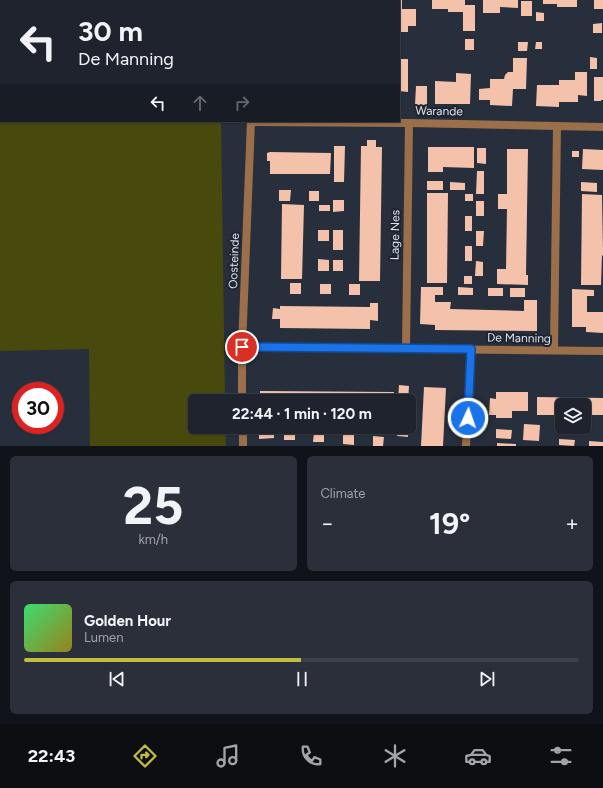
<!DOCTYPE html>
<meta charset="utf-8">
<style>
:root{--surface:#1e232d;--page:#2b2f39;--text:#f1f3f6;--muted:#a1a4aa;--line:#3c4049;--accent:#c2bd3f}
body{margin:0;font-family:Figtree,sans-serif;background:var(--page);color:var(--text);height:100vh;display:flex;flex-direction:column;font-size:15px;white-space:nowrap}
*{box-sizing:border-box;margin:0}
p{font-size:13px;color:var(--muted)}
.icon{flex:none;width:22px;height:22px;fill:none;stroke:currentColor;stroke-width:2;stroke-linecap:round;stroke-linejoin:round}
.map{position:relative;height:446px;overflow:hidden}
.drawer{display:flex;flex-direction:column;gap:10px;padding:10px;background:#101319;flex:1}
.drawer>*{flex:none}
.hud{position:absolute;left:0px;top:0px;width:400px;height:122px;box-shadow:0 1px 3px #0004,0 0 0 1px var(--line);background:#1e232d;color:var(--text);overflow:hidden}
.fabs{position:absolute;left:555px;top:398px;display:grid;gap:8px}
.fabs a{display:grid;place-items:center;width:36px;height:36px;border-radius:6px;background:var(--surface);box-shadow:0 1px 3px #0004,0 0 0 1px var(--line);font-size:20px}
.speed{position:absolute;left:12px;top:382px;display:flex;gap:8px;font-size:20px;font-weight:700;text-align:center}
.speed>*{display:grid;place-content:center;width:52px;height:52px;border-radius:50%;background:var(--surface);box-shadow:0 1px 3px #0004,0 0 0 1px var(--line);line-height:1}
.speed .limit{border:6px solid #d22;background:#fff;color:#111}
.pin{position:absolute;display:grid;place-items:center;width:34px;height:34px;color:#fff;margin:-17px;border:2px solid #fff;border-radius:50%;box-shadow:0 1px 4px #0007}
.me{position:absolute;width:44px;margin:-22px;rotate:3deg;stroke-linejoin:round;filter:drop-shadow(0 0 3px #0008)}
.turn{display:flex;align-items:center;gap:14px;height:84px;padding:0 12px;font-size:18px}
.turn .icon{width:52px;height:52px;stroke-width:2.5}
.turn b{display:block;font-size:28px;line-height:34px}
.lanes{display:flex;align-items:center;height:38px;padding:0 12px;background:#0003;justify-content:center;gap:20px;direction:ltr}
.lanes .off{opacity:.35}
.big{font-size:30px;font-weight:700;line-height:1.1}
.drawer .tile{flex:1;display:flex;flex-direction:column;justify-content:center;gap:6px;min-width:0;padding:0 14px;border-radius:6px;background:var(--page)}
.drawer .dial{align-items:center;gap:0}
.dial b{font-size:52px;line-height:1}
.song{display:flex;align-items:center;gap:12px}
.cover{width:48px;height:48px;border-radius:6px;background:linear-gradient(135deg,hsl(140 70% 55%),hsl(50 70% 35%))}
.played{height:4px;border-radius:2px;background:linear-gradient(90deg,var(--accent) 50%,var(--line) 50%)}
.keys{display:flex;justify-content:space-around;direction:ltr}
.heat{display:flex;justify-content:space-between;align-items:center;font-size:22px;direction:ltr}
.drawer .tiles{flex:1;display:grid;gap:10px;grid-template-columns:1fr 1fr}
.tile:last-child{grid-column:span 2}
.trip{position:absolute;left:188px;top:394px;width:228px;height:40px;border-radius:6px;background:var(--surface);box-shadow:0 1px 3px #0004,0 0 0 1px var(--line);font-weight:700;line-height:40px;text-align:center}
.tab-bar{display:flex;height:64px;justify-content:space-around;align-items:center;background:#0c0e12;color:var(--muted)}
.tab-bar .icon{width:28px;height:28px}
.tab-bar .active{color:var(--accent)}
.tab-bar b{font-size:18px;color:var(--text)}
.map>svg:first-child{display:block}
</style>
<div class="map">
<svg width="603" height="446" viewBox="0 0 603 446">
<rect width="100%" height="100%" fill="#282f3c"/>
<path fill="#48490d" d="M 0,0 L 220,0 L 1,1 L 1,121 L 221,121 L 225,401 L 195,401 L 195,427 L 225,427 L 226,446 L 90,446 L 89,349 L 0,351 Z"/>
<g fill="#f4c2ab">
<path d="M 399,0 L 402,0 L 402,9 L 416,9 L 416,26 L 408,26 L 408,32 L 399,32 Z"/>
<path d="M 432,0 L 465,0 L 465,5 L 475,5 L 475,31 L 463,31 L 463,12 L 448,12 L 448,9 L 432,9 Z"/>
<path d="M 483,0 L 518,0 L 518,8 L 500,7 L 500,13 L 483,13 Z"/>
<path d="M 543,0 L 577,0 L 577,7 L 557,7 L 557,4 L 543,4 Z"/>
<rect x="594" y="0" width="9" height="9"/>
<rect x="521" y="1" width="11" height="15"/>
<path d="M 536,12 L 544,13 L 544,21 L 536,21 Z"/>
<path d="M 602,23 L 602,33 L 593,33 L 593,24 Z"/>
<rect x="465" y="39" width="9" height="11"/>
<path d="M 518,42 L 528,42 L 527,51 L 518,51 Z"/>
<path d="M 536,42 L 542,42 L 542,49 L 535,49 Z"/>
<path d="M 590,57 L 597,58 L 597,69 L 590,69 Z"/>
<path d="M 513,58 L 527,58 L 526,89 L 513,89 L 512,106 L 490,105 L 490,100 L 479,100 L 479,89 L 490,88 L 490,79 L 504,79 L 505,75 L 508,72 L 513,72 Z"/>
<path d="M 399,59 L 408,59 L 408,92 L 399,91 Z"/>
<path d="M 575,72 L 587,72 L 587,96 L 578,95 L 578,102 L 559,102 L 559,107 L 536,106 L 537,85 L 559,85 L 559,80 L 575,80 Z"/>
<path d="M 456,73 L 471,74 L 470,104 L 435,104 L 435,81 L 456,82 Z"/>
<path d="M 594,77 L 603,77 L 603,100 L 601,100 L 601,101 L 594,101 Z"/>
<path d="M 416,86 L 427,86 L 427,105 L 415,105 Z"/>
<path d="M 367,140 L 376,140 L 376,147 L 382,147 L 380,281 L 359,281 L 361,146 L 367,146 Z"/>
<path d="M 334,146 L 345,146 L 344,182 L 334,182 Z"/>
<path d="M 428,147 L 474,147 L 474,168 L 443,167 L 443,172 L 428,172 Z"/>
<path d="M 477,148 L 486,148 L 486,164 L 477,163 Z"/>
<path d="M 507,149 L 528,149 L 526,275 L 528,275 L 528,285 L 497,284 L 497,269 L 506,269 L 507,209 L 498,209 L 498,194 L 507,194 Z"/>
<path d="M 583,149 L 603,150 L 603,170 L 582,169 Z"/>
<rect x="572" y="151" width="7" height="6"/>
<path d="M 270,152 L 331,153 L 330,174 L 270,174 L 270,161 L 267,161 L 267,153 Z"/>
<path d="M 477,171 L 484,171 L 484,194 L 476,194 Z"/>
<rect x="427" y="181" width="16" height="9"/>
<path d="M 450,182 L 465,183 L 465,190 L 450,190 Z"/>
<path d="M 581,182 L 597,183 L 597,192 L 581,191 Z"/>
<path d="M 279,190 L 291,190 L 290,201 L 279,201 Z"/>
<rect x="309" y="191" width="10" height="10"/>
<path d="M 427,193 L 448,193 L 447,283 L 427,283 Z"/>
<rect x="465" y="194" width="8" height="7"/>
<path d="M 582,194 L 602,195 L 603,250 L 603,255 L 602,256 L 601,285 L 581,285 Z"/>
<path d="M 333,200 L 344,200 L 344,211 L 333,212 Z"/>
<rect x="476" y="201" width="8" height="15"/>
<path d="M 282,204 L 304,205 L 302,279 L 281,279 Z"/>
<rect x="319" y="205" width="11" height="6"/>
<rect x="465" y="216" width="7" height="15"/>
<rect x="318" y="230" width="11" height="11"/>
<rect x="333" y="230" width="10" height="20"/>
<path d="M 476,231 L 484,231 L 483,246 L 476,246 Z"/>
<rect x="465" y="246" width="7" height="15"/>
<path d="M 318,259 L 329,260 L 329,271 L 318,271 Z"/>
<rect x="333" y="260" width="10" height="11"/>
<path d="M 476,261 L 483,262 L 483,276 L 475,276 Z"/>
<rect x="464" y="276" width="8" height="8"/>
<rect x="290" y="283" width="11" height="11"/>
<rect x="320" y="284" width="11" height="10"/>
<rect x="349" y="284" width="11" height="11"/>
<path d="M 421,287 L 443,287 L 443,295 L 435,295 L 435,302 L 451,302 L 450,309 L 524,311 L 524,300 L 537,300 L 537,331 L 435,330 L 435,325 L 420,324 Z"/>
<path d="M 458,287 L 473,288 L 473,295 L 458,295 Z"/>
<rect x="488" y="288" width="15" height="8"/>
<rect x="510" y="288" width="15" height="9"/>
<path d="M 572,289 L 594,290 L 594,296 L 587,296 L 587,312 L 603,312 L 603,333 L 586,332 L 586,327 L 572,327 Z"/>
<path d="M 370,303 L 378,303 L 378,321 L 370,320 L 370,329 L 280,328 L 280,319 L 272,319 L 273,308 L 280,309 L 280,306 L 370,307 Z"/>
<path d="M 399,385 L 409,386 L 408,401 L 398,401 Z"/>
<path d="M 424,387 L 446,388 L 443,446 L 421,446 Z"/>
<path d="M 260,391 L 394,392 L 394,401 L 260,401 Z"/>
<path d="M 496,392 L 528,392 L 528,411 L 512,411 L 512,418 L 496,418 L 496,415 L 489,415 L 490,398 L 496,399 Z"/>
<path d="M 537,397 L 603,398 L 603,415 L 584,415 L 584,405 L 562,405 L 562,415 L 537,415 Z"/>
<path d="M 524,424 L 540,425 L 539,441 L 523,440 Z"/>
<path d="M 398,427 L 408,427 L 408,437 L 397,436 Z"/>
<path d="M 259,428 L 274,428 L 274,438 L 259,439 Z"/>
<path d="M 496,429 L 512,430 L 511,439 L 496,438 Z"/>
<rect x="284" y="430" width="11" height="10"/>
<path d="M 314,432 L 324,432 L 324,442 L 313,442 Z"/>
<path d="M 343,434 L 354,434 L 354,445 L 343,444 Z"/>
<path d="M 373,436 L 384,437 L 383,446 L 373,446 Z"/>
<path d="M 559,439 L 575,440 L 574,446 L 559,445 Z"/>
<path d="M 589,441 L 603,442 L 603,446 L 589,446 Z"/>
<path d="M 497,443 L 516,444 L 516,446 L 497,446 Z"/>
</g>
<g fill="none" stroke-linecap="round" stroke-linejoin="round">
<g stroke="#9a6f49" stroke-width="8">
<path d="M 254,1 L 254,0"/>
<path d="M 251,122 L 409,123 L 603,127"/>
<path d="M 242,347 L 603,351"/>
<path d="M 406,348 L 409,123"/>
<path d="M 554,350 L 557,126"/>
<path d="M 242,401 L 242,347 L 251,121"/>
<path d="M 243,427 L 243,446"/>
<path d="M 466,446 L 471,349"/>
</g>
</g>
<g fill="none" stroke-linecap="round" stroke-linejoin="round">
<defs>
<path id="route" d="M 242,347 L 471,349 L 468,418"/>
</defs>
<use href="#route" stroke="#114b97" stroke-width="10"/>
<use href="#route" stroke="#1a73e8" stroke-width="7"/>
</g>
<g text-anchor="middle" stroke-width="4" stroke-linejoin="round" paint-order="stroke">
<g font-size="12" fill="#dee2eb" stroke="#1e2531">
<text transform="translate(439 111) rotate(1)" y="4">Warande</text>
<text transform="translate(395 235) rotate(-89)" y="4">Lage Nes</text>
<text transform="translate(234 261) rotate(-88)" y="4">Oosteinde</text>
<text transform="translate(519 338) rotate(1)" y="4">De Manning</text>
</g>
</g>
</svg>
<div class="fabs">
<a><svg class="icon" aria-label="layers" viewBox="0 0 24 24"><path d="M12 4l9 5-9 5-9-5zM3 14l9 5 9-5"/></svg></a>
</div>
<div class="speed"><div class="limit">30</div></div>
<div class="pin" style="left:242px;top:347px;background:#d93025"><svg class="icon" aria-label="arrive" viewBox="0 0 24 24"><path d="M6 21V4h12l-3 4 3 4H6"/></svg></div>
<svg class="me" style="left:468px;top:418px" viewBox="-20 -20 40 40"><circle r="17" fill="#1a73e8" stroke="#fff" stroke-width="3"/><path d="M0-11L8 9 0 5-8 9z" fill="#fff"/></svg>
<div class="trip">22:44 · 1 min · 120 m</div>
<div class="hud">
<div class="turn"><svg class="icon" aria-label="left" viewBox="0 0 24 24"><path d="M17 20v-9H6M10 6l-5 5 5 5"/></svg><div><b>30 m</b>De Manning</div></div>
<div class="lanes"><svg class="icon" aria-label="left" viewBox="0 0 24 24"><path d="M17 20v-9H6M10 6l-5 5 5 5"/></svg><svg class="icon off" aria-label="ahead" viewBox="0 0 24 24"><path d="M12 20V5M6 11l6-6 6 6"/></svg><svg class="icon off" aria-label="right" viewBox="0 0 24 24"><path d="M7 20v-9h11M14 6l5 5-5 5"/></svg></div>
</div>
</div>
<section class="drawer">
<div class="tiles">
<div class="tile dial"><b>25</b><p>km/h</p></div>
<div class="tile"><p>Climate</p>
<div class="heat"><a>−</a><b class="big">19°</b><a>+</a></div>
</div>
<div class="tile">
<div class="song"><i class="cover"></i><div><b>Golden Hour</b><p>Lumen</p></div></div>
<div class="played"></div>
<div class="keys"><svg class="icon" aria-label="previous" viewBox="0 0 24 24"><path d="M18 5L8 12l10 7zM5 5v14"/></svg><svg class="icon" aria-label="pause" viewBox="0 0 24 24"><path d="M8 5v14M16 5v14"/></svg><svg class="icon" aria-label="next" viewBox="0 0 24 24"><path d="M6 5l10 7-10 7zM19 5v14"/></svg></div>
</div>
</div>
</section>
<nav class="tab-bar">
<b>22:43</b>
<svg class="icon active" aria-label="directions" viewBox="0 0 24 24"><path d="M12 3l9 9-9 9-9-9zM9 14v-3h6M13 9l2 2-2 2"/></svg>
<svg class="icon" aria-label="music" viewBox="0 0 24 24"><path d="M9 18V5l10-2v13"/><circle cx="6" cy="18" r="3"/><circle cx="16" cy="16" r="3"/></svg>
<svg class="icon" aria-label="phone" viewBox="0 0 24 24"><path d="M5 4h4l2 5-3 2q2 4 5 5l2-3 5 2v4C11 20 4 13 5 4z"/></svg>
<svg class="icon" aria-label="climate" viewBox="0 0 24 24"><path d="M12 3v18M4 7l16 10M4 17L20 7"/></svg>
<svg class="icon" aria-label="car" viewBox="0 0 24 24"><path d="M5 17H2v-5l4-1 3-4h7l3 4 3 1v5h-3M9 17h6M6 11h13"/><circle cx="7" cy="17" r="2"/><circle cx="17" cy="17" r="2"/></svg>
<svg class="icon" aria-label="filters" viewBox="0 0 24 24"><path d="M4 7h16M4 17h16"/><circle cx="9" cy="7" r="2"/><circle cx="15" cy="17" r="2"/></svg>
</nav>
